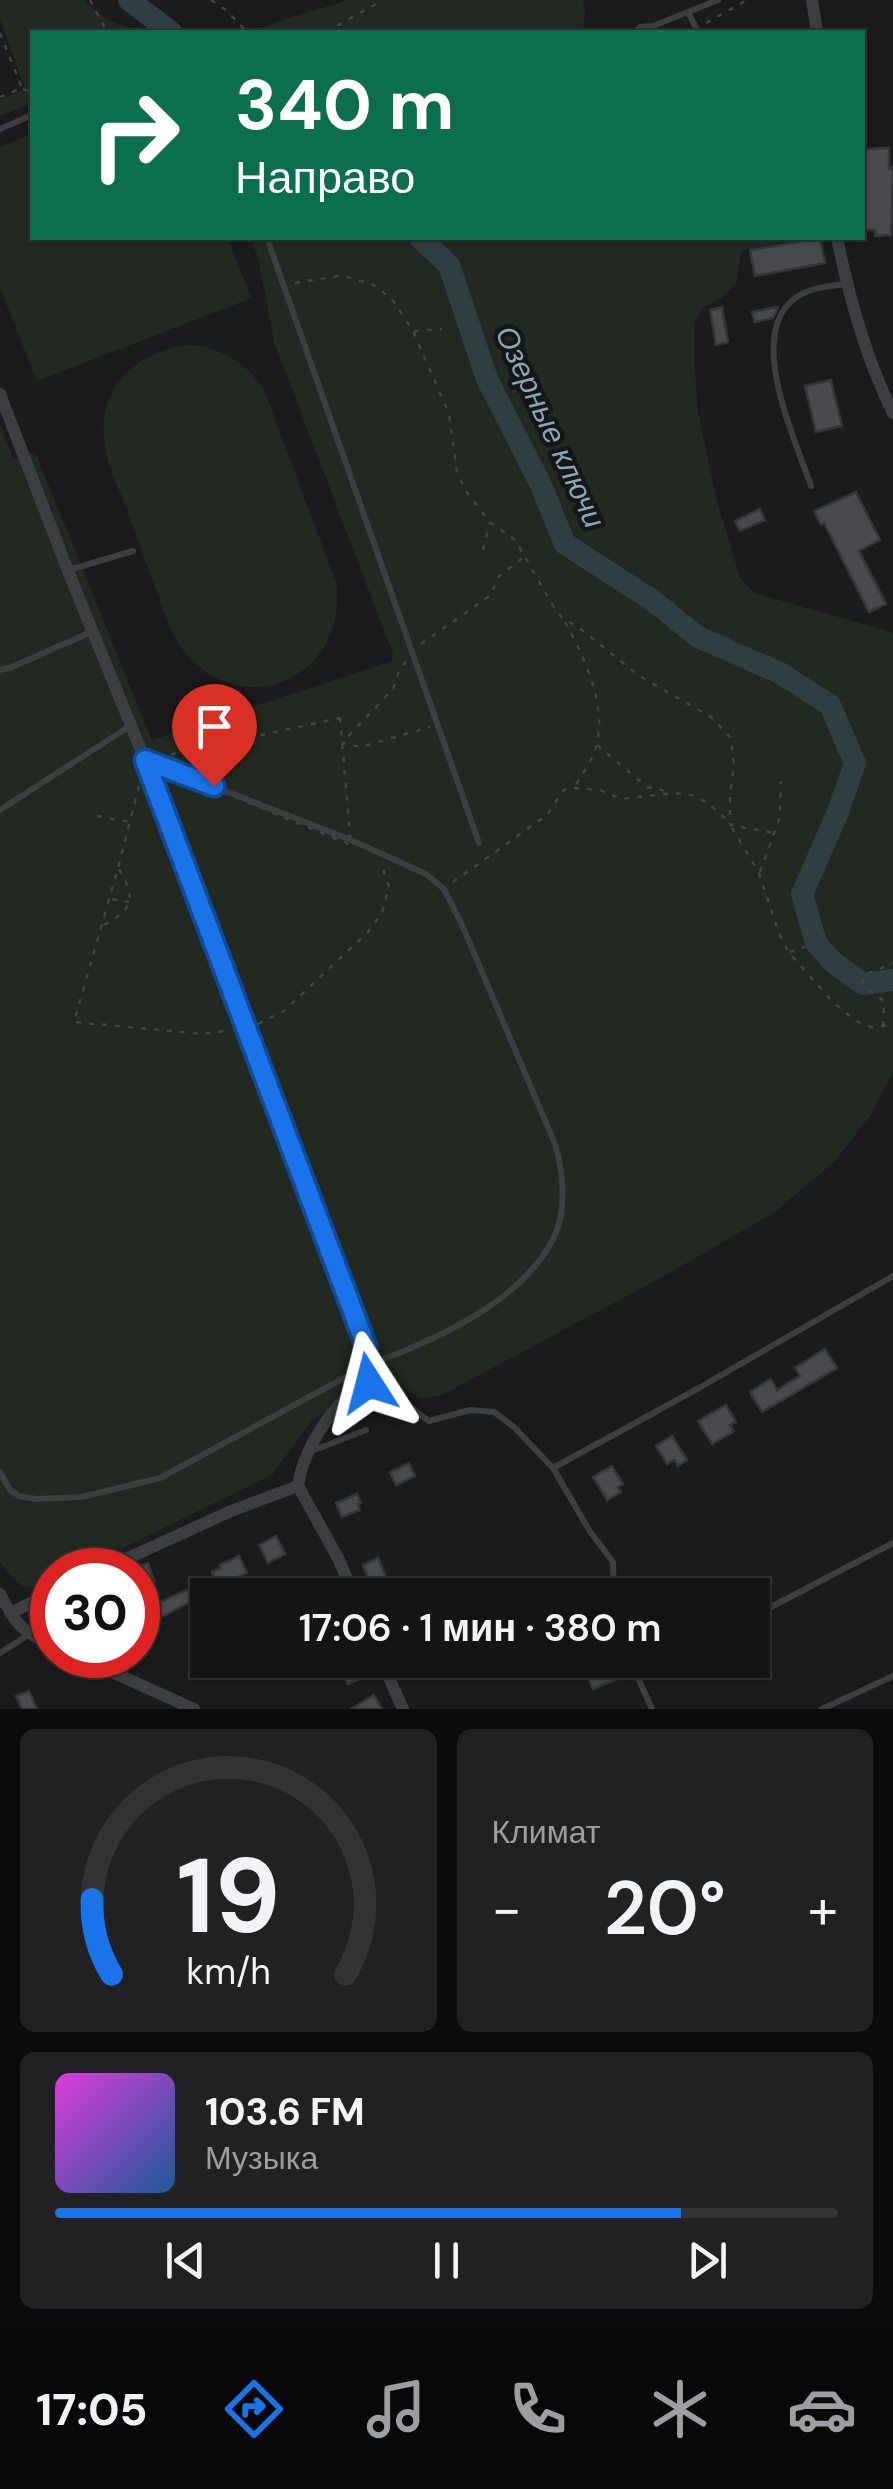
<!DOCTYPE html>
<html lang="ru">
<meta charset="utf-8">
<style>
:root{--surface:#141416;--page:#212123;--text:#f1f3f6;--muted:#9d9ea1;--line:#333335;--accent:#1a73e8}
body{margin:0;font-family:"DM Sans",sans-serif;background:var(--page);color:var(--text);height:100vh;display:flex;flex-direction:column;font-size:38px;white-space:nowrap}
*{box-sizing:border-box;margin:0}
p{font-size:32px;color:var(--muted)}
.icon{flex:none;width:55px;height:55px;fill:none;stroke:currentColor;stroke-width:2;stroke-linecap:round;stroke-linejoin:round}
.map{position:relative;height:1709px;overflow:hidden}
.sheet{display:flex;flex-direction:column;gap:20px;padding:20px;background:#0b0b0c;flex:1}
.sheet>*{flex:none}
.hud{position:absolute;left:30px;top:30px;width:835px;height:210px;border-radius:0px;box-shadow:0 2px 8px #0004,0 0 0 2px var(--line);background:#0b6e4f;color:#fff;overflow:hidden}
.speed{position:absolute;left:30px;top:1548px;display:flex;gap:20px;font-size:50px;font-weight:700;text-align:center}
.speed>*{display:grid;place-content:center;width:130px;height:130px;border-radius:50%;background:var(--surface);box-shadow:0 2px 8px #0004,0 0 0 2px var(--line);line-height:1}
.speed .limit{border:15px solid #d22;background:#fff;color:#111}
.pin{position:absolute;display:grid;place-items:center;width:85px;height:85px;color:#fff;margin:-102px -42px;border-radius:50% 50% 50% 0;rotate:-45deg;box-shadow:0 0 10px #0007}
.pin .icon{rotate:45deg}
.me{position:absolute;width:110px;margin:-55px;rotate:351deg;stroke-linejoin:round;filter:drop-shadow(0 0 8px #0008)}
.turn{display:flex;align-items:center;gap:35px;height:210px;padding:0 40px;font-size:45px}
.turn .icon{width:130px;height:130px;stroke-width:2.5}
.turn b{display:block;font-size:70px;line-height:85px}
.big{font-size:75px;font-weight:600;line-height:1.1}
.sheet .card{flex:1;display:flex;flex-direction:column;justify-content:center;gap:15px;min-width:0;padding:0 35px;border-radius:15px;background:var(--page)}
.sheet .dial{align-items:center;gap:0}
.dial svg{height:260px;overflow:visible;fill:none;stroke:var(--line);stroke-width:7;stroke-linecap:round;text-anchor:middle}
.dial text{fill:var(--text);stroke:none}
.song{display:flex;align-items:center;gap:30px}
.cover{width:120px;height:120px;border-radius:15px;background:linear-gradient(135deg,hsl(300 70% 55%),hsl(210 70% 35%))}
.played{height:10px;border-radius:5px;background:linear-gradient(90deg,var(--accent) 80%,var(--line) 80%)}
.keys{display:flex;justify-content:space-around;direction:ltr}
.heat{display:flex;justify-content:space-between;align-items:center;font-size:55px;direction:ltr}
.sheet .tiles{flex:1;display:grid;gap:20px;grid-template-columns:1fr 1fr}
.card:last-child{grid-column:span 2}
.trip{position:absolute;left:190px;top:1578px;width:580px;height:100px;border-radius:0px;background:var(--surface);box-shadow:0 2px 8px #0004,0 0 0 2px var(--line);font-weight:600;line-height:100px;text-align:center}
.tab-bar{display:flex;height:160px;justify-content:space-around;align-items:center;background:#080809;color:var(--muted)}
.tab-bar .icon{width:70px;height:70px}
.tab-bar .active{color:var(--accent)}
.tab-bar b{font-size:45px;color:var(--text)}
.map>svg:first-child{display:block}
</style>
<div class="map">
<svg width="893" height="1709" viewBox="0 0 893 1709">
<rect width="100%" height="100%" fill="#1b1b1d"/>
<g fill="#212920">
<path d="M 0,0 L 85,0 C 102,22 126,27 152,32 L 32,32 L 32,103 L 0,116 L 0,100 L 22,90 L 24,85 L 0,20 Z"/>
<path d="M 347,0 L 583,0 L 585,10 L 583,32 L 253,32 C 282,17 316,12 347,0 Z"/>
<path d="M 32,134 L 32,238 L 227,238 L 252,298 L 37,381 L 0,288 L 0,147 Z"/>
<path d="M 251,238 L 808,238 L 743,250 L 740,256 L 737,282 L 721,298 L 703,307 L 694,323 L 694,358 L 698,412 L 716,497 L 740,578 L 754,593 L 888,631 L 893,634 L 893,1072 L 870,1116 L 835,1161 L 775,1212 L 668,1274 L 442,1395 L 420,1398 L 392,1382 L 313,1419 L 272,1475 L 78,1570 L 52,1570 L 52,1582 C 22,1593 17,1585 0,1562 L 0,423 L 13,459 L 35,452 L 152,740 L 172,734 L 182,715 L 196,707 L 231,714 L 392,661 L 393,654 L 274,342 L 259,261 Z"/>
<path d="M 194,345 C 224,350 244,362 263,387 L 337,585 C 346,691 221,727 172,632 C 156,590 141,549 126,507 C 118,486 106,463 104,440 C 98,384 141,348 194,345 Z"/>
</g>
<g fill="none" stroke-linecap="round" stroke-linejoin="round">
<g stroke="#303e42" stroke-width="22">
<path d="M 129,0 L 171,32"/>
<path d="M 420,238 L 449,265 L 487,379 L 539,481 L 565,544 L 652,600 L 698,637 L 780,673 L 830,705 L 855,763 L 838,812 L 802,894 L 816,943 L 834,963 L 863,984 L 893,980"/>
</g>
</g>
<g fill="#484a4d" stroke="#353639" stroke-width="2.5">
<path d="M 889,148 L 889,169 L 893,167 L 891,235 L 875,236 L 875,230 L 865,230 L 863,149 Z"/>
<path d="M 820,238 L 825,263 L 755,276 L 750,250 Z"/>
<path d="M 722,307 L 728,342 L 716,345 L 710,310 Z"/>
<path d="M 778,307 L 773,318 L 755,322 L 752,312 Z"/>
<path d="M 831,380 L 842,426 L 816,432 L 805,386 Z"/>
<path d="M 856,492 L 880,540 L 859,551 L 886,604 L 869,612 L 824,523 L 821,525 L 814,511 Z"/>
<path d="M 760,509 L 765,520 L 740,531 L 735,521 Z"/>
<path d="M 825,1349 L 837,1368 L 762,1412 L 750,1392 L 771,1379 L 777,1390 L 800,1376 L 795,1368 Z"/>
<path d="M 726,1405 L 736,1422 L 730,1425 L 734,1431 L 712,1444 L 698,1421 Z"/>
<path d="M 672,1436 L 687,1460 L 678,1466 L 674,1460 L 667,1464 L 656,1446 Z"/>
<path d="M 409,1463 L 415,1476 L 396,1485 L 390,1472 Z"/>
<path d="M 612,1466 L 623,1484 L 618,1487 L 621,1492 L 607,1500 L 593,1477 Z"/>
<path d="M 357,1494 L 361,1503 L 358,1504 L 360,1510 L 342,1517 L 336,1503 Z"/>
<path d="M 276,1536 L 285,1554 L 268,1563 L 259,1545 Z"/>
<path d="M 239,1556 L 247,1573 L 217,1587 L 212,1572 L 221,1568 L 220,1565 Z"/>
<path d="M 378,1558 L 389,1584 L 373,1590 L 363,1565 Z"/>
<path d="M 148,1563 L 155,1584 L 145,1588 L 137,1567 Z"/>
<path d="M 210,1579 L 216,1589 L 147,1624 L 141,1611 Z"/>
<path d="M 320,1579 L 327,1595 L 305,1595 L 301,1587 Z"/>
<path d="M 337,1660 L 358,1660 L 366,1676 L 348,1684 Z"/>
<path d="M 580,1660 L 607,1660 L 616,1679 L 593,1689 Z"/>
<path d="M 29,1691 L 37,1709 L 22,1709 L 16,1696 Z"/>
<path d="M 374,1695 L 382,1709 L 351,1709 Z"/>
</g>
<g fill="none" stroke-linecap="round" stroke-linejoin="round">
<g stroke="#424549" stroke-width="2.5" stroke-dasharray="5 8" stroke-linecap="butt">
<path d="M 90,0 L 107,32"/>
<path d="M 211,0 L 226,10 L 247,32"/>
<path d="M 706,23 L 747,0"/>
<path d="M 326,32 L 383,0"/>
<path d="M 0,33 L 22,88 L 0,97"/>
<path d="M 23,89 L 32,92"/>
<path d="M 295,283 L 339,276 L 352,278 L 376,286 L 394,302 L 413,331 L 449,414 L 457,472 L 466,491 L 490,522 L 515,540 L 555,609 L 563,619 L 577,626 L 638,675 L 711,717 L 731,738 L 734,765 L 730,794 L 730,825 L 774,833"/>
<path d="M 414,331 L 442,329"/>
<path d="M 483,550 L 490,523"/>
<path d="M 565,622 C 584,657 606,702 597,743 C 594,758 583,773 575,786"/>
<path d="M 421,644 L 491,595 L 498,577 L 524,557"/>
<path d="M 406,661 L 399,671 L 393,689 L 342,743 L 361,747 L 430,727"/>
<path d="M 340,718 L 351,845 L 145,760 Z"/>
<path d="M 597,745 L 647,787 L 671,792"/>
<path d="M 139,786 L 118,868 L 74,1022 L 203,1034 L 231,1030"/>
<path d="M 97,816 L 130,822"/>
<path d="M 732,828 L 759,873 L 780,936 L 789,953 L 834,1003 L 856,1021 L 871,1027 L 893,1025"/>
<path d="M 760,872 L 780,817 L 781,781"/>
<path d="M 453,882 L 547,815 L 564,790 L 574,788 L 600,790 L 621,799 L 673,793 L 691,795 L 708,803 L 728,821"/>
<path d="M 112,899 L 129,902"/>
<path d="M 104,925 C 134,909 136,898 119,869"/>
<path d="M 790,952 L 805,947"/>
<path d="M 258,1024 L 284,1011 L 368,932 L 382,913 L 389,887 L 382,866"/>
<path d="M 883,1026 L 884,1001 L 865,987 L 862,979 L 869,973 L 893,963"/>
</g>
<g stroke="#3c3e42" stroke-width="6">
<path d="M 688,12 L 698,32"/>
<path d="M 635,32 L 640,27 L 653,26 L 718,0"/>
<path d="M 0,129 L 32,115"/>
<path d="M 267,238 L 479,843"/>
<path d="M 811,486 C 795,438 742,328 800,295 C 814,287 830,286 846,284"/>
<path d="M 69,570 L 133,551"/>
<path d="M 0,670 L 12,667 L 91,632"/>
<path d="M 0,810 L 130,726"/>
<path d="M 370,1383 L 388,1391 L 429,1421 L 470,1410 L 483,1411 L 494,1412 L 514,1427 L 553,1468 L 589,1530 L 613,1562 L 614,1595"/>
<path d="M 309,1452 L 366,1430"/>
<path d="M 553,1468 L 699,1388 L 893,1276"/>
<path d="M 0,1472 L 10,1490 L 19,1496 L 36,1499 L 82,1497 L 160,1478 L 368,1365 C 433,1341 524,1302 555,1235 C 567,1208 563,1171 555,1144 L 463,927 L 444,889 L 426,874 L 351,840 L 148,761"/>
<path d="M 752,1617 L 893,1543"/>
<path d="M 0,1653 L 28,1635"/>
<path d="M 630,1660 L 652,1709"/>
<path d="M 638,1677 L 670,1660"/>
<path d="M 822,1709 L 893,1676"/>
</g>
<g stroke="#3c3e42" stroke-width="12">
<path d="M 812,0 L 817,32"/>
<path d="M 837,238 C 849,297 866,359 893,413"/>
<path d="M 0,394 L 68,571 L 145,760 L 366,1346 L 369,1383 C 335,1397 303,1450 298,1486 L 338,1558 L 354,1595"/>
<path d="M 102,1570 L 231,1511 L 298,1486"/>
<path d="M 0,1594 C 16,1624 21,1631 52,1645"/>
<path d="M 10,1613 L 52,1593"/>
<path d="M 74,1655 L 194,1709"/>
<path d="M 381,1660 L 403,1709"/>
</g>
</g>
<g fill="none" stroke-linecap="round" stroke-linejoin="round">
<defs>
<path id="route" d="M 214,786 L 145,760 L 366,1346 L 369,1383"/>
</defs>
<use href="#route" stroke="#114b97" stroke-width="25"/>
<use href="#route" stroke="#1a73e8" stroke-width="18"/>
</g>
<g text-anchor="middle" stroke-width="9" stroke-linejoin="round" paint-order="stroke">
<g font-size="30" font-style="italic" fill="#85aab7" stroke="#161618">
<text transform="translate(550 427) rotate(65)" y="10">Озерные ключи</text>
</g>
</g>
</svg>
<div class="speed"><div class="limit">30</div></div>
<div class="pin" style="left:214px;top:786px;background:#d93025"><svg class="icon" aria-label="arrive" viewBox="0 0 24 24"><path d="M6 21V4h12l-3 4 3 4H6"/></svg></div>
<svg class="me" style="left:369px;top:1383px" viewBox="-20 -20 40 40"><path d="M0-17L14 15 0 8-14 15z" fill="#1a73e8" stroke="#fff" stroke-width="4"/></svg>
<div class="trip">17:06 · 1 мин · 380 m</div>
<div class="hud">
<div class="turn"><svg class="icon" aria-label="right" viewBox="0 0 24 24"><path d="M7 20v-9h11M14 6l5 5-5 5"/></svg><div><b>340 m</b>Направо</div></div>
</div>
</div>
<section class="sheet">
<div class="tiles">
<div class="card dial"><svg viewBox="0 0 100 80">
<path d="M14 69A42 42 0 1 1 86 69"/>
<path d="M14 69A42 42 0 0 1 8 46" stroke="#1a73e8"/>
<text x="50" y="56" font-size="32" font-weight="700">19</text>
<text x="50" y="72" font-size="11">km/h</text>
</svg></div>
<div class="card"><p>Климат</p>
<div class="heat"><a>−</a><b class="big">20°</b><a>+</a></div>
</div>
<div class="card">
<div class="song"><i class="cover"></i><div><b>103.6 FM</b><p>Музыка</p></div></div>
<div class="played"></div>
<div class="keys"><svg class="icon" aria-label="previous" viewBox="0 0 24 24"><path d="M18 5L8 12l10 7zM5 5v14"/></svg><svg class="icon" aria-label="pause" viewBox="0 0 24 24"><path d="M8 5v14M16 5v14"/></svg><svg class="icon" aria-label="next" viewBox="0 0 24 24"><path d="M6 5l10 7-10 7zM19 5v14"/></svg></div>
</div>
</div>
</section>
<nav class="tab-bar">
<b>17:05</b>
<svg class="icon active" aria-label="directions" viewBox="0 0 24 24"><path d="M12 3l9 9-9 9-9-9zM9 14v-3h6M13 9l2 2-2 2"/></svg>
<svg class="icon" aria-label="music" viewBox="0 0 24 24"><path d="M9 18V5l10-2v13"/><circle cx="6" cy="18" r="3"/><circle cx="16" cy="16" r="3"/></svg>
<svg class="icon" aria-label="phone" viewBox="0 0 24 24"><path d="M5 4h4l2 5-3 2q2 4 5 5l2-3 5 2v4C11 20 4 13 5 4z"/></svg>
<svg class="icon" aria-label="climate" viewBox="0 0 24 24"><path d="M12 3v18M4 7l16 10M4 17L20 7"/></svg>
<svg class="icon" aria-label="car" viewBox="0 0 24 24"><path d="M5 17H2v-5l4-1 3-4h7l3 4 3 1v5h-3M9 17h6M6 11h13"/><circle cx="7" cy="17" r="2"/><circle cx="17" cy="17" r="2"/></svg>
</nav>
